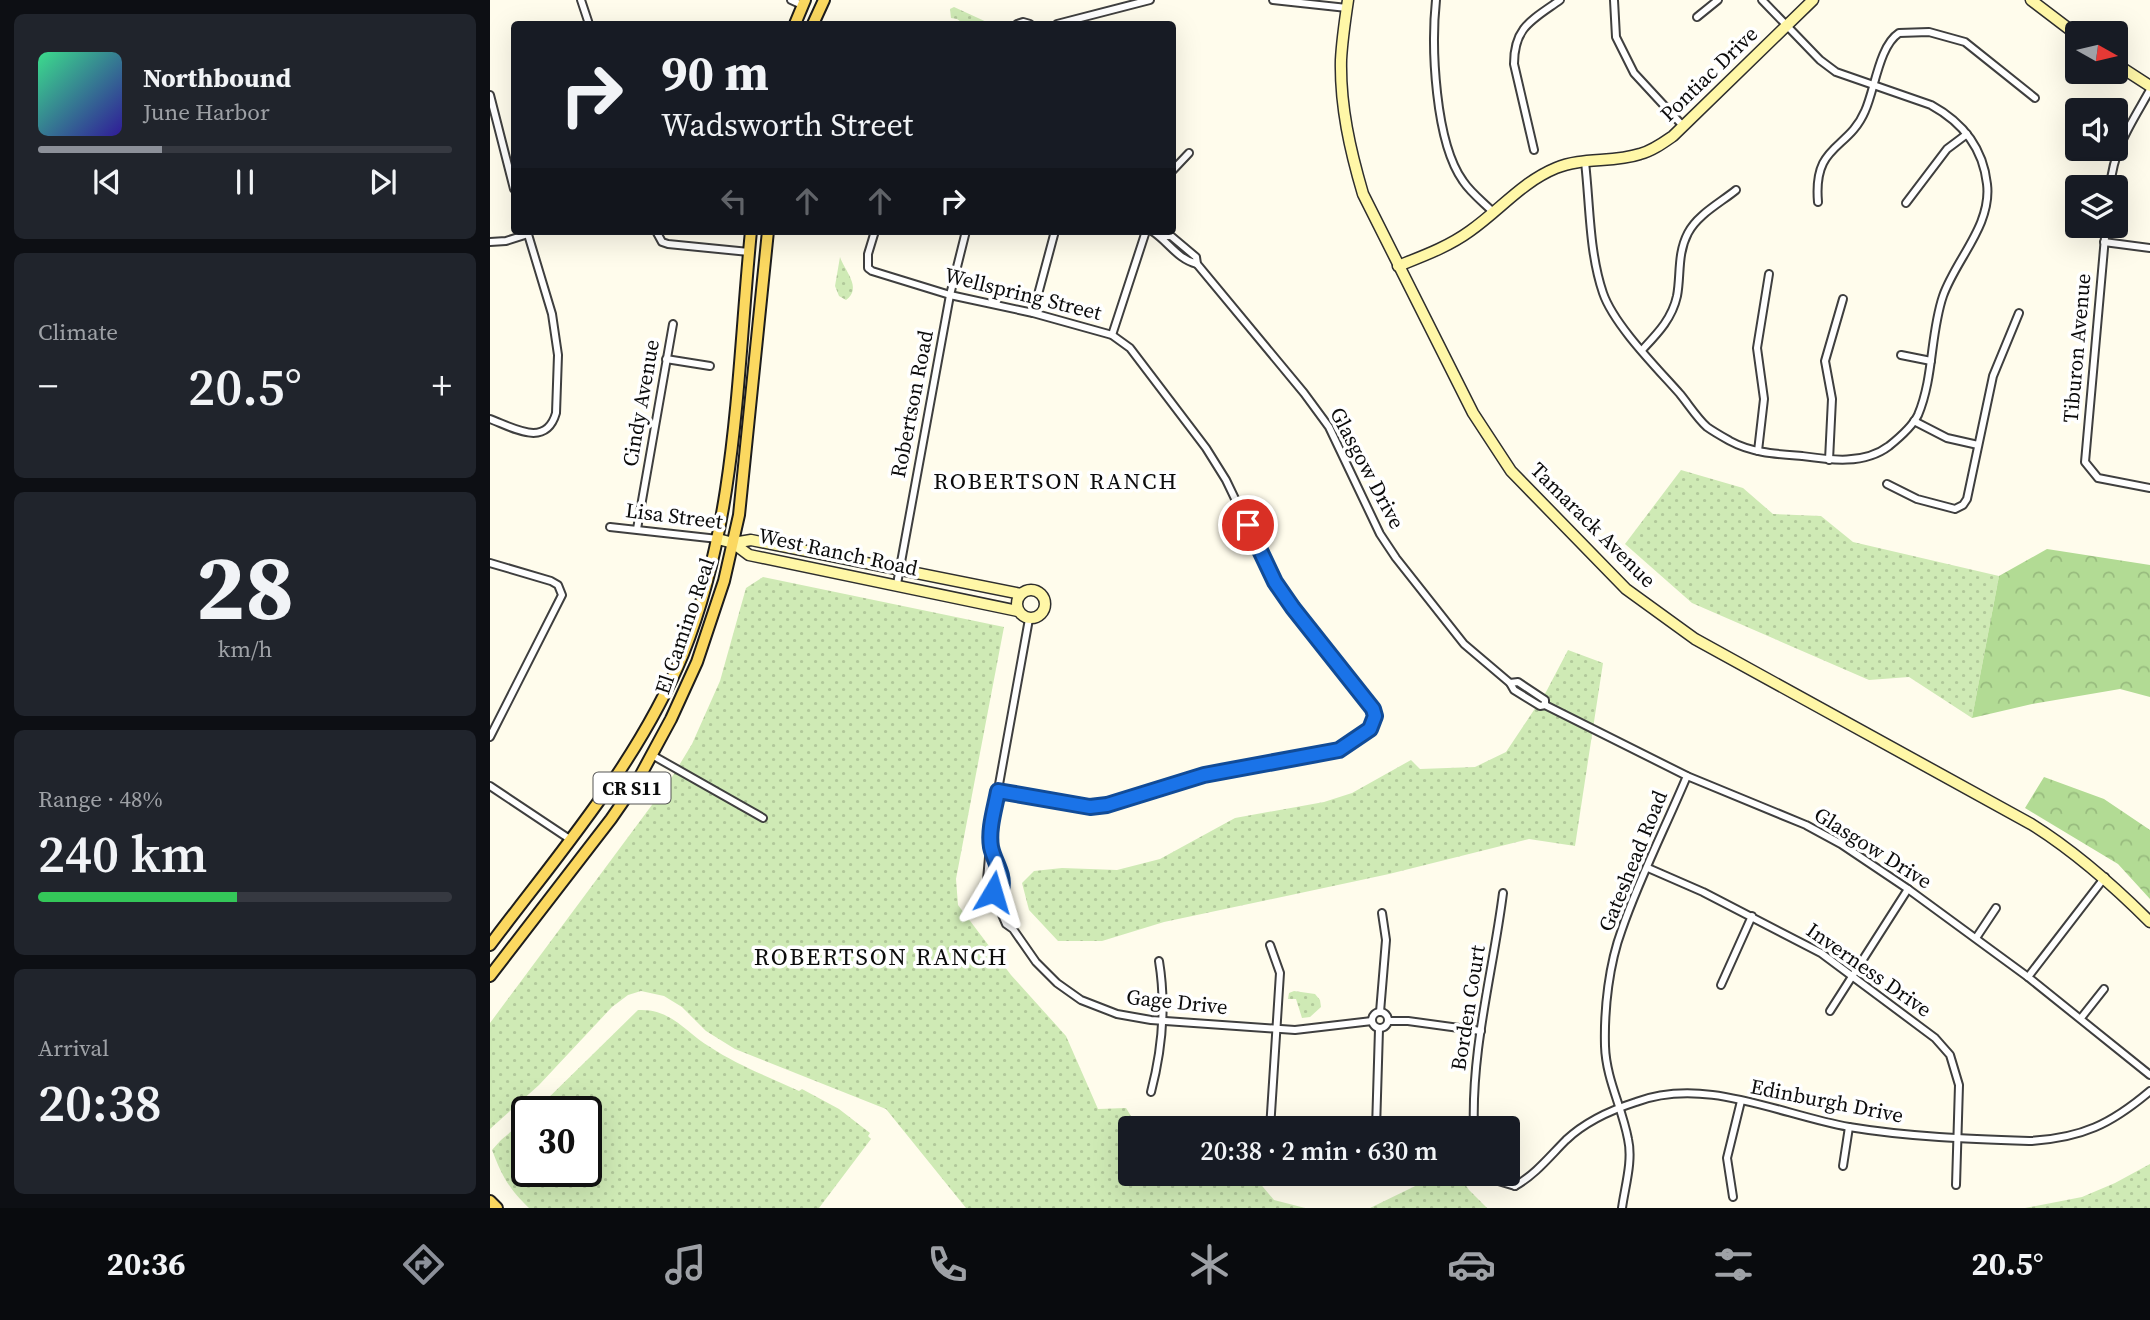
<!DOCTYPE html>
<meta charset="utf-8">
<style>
:root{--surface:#171b24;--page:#20242c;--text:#f1f3f6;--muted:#9ea1a6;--line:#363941;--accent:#8c9099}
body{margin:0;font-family:"Source Serif 4",serif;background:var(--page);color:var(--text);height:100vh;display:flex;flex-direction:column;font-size:26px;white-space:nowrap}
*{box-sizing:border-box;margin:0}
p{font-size:23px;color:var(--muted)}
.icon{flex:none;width:38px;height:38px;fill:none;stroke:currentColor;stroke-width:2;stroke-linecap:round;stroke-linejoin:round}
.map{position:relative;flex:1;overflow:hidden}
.side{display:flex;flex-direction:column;gap:14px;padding:14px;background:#0d0f14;width:490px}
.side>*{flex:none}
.hud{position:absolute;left:21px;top:21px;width:665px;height:214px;border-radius:7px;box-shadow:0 7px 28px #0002;background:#171b24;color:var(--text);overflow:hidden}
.needle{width:46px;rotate:98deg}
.buttons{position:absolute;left:1575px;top:21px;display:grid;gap:14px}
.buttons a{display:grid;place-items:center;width:63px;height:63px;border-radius:7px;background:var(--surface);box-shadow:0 7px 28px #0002;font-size:35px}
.speed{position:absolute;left:21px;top:1096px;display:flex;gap:14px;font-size:35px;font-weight:700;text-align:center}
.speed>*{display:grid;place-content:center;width:91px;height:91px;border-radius:50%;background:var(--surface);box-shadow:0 7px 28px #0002;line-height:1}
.speed .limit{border:4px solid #111;border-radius:10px;background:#fff;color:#111}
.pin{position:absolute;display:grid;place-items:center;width:60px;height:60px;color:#fff;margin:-30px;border:4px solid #fff;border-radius:50%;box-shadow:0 2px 7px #0007}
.me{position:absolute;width:77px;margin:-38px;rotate:7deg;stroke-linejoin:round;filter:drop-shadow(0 0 5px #0008)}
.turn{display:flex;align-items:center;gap:24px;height:147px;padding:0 35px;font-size:32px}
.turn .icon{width:91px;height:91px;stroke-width:2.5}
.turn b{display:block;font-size:49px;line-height:60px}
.lanes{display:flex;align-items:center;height:66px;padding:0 35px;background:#0003;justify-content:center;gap:35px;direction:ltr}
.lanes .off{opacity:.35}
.big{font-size:52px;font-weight:600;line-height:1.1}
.side .tile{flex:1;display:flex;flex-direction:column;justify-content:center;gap:10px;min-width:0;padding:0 24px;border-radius:10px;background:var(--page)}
.side .dial{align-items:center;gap:0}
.dial b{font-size:91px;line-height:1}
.song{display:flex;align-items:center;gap:21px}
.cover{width:84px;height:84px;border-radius:10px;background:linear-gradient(135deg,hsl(150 70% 55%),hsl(250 70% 35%))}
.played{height:7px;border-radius:4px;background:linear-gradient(90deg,var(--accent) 30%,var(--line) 30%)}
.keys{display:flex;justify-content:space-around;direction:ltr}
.heat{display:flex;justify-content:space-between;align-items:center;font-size:38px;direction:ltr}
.charge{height:10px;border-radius:5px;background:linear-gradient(90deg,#34c759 48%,var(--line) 0)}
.trip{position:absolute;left:628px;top:1116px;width:402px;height:70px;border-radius:7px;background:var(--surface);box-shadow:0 7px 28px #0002;font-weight:600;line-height:70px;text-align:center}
.tab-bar{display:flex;height:112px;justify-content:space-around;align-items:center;background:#090b0e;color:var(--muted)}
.tab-bar .icon{width:49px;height:49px}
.tab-bar .on{color:var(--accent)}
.tab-bar b{font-size:32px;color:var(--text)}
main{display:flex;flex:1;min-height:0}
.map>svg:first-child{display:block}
</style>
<main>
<section class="side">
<div class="tile">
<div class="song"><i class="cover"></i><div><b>Northbound</b><p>June Harbor</p></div></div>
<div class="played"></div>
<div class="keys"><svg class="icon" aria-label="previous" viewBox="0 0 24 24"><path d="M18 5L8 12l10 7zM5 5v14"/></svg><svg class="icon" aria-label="pause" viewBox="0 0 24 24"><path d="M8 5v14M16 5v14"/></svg><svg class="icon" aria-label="next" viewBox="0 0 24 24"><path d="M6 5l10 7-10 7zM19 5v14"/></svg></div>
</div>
<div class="tile"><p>Climate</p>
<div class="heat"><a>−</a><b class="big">20.5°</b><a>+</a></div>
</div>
<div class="tile dial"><b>28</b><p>km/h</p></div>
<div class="tile"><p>Range · 48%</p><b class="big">240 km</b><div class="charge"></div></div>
<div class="tile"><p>Arrival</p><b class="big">20:38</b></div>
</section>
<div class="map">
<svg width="1660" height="1208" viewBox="0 0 1660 1208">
<defs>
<pattern id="grass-dots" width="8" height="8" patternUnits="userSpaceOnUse" patternTransform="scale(1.75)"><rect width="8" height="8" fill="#cfeab5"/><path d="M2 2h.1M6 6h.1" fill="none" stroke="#b1c89a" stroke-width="1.8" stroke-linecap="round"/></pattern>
<pattern id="forest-crowns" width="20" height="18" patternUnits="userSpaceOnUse" patternTransform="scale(1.75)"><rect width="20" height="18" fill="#b2db94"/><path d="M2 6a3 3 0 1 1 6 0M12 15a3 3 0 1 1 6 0" fill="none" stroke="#98bb7e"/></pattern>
</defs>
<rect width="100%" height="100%" fill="#fffcec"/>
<g fill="url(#grass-dots)">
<path d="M 464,7 L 501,24 L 488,24 L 484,22 L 474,24 L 467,19 L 461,18 L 460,9 Z"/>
<path d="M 350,257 C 354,270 373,288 356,300 L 349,296 L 345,286 Z"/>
<path d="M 1191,470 L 1253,488 L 1283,514 L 1331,516 L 1363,542 L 1509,576 L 1482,718 L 1419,677 L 1379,680 L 1202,603 L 1135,544 Z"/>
<path d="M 273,577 L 514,627 L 466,879 L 468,905 L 521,975 L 576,1036 L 608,1109 L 636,1108 L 649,1129 L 640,1129 L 640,1174 L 697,1174 L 718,1184 L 757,1177 L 768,1181 L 784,1200 L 815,1208 L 476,1208 L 396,1109 L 245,1049 L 216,1031 L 192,1007 L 174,996 L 151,991 L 138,995 L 122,1007 L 49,1085 L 0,1129 L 0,1023 L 179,782 L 202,744 L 230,681 L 256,588 Z"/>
<path d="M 1078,650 L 1113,663 L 1085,846 L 1039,839 L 899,874 L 674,922 L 612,941 L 568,941 L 539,910 L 532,883 L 544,871 L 572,868 L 627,870 L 670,859 L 745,818 L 834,802 L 862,793 L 921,760 L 930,769 L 985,767 L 1016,752 L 1056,692 Z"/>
<path d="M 804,991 L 825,994 L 830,1000 L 831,1007 L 820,1017 L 812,1018 L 806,999 L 798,999 L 799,993 Z"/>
<path d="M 148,1010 C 181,1008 195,1032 220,1047 C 247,1065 279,1077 309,1091 L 312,1089 L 349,1109 L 380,1133 L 378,1136 L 381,1139 L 329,1208 L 39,1208 C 19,1189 12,1176 2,1150 L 11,1140 L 37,1118 L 37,1171 L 96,1171 L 96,1111 L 45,1111 Z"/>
<path d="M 1660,1164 L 1660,1208 L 1535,1208 L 1592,1197 L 1625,1183 Z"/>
<path d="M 950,1174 L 968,1174 L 979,1190 L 997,1208 L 880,1208 Z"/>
</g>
<g fill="url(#forest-crowns)">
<path d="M 1557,549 L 1660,565 L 1660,697 L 1630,689 L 1542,704 L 1482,718 L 1509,576 Z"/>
<path d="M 1554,777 L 1614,799 L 1660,830 L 1660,899 L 1628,864 L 1535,808 Z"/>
</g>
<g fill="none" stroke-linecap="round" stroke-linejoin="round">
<defs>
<g id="street">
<path d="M 91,0 L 99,24"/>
<path d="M 301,0 L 312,5"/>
<path d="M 783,0 L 857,8"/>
<path d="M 946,0 C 941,47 945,142 973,181 C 981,193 993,202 1003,212"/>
<path d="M 1124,0 L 1126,37 L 1144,73 L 1193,126"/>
<path d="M 1207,17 L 1228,0"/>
<path d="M 527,24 L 533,22 L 540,24"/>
<path d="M 567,24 L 660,0"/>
<path d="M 0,95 L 24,189"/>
<path d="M 1044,150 L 1024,64 C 1024,27 1042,20 1070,0"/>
<path d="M 1095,162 C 1100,205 1099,252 1113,293 C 1124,325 1167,368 1190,394 C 1199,405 1207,418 1217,427 C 1224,432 1233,437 1240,441 C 1262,453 1287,454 1312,456 C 1340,460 1374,465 1399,446 C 1409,438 1422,427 1428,415 C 1444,377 1440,334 1453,296 C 1466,259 1502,225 1497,184 C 1493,148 1472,122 1441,105 L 1346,72 L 1330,60 L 1272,0"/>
<path d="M 682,171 L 699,153"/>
<path d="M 1620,187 C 1624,147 1641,124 1660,90"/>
<path d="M 1328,202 C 1323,143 1358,151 1375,111 C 1385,89 1389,46 1409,33 L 1439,32 L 1475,42 L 1545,98"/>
<path d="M 1416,203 L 1457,149 L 1477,134"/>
<path d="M 1616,226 L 1595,462 L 1608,478 L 1660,488"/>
<path d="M 166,231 L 172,242 L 178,244 L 259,252"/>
<path d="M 385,231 L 378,254 L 378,268 L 382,271 L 460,295 L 543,313 L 622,335 L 640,348 L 716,448 L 736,480 L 785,582 L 803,608 L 883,709 L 885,716 L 880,729 L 849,750 L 714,775 L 617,805 L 600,807 L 508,791"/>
<path d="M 662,231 C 678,241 687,259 707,264"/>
<path d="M 670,236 L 681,236 L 706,257 L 707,264 L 814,393 L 839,427 L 890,534 L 906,558 L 974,644 L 1020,683 L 1024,690 L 1050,706 L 1055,705 L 1197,776 L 1316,825 L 1351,844 L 1418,889 L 1538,977 L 1660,1075"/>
<path d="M 0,242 L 16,241 L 38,234"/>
<path d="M 1614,242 L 1660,248"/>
<path d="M 543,313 L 565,231"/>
<path d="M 622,335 L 656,231"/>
<path d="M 1152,350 C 1167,334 1182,319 1187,296 C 1191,275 1187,254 1198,233 C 1207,215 1230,203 1246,190"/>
<path d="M 1411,355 L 1441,361"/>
<path d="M 176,359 L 220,366"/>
<path d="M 0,419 C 24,428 56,448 66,413 L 68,355 L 62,314 L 37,231"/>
<path d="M 1424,421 L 1457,438 L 1488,445"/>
<path d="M 1268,451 L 1274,399 L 1267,348 L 1279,274"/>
<path d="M 1339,460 L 1342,399 L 1335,361 L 1353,299"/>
<path d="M 1397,484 L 1427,499 L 1465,509 L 1473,505 L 1477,499 L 1503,376 L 1529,313"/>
<path d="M 120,527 L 228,539"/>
<path d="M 147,529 L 183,324"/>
<path d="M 0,563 L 61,581 L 68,585 L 72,595 L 0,737"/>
<path d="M 407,584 L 460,295 L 476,231"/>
<path d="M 539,619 L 502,823 L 497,880 L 516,924 L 523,929 L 546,962 L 567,983 L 591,1000 L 627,1014 L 661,1020 L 805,1030 L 882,1021"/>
<path d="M 1020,683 L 1028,682 L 1055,700 L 1055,705"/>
<path d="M 162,755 L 273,818"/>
<path d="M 0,786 L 81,840"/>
<path d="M 501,847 L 512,877 L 511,890 L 523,928"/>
<path d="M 1158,868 L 1213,892 L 1331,953 L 1445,1038 L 1460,1055 L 1469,1085 L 1466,1185"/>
<path d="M 1486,938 L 1506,908"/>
<path d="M 780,945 L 790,973 L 780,1129"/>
<path d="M 1538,977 L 1615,877"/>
<path d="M 1231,985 L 1262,916"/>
<path d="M 1340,1011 L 1418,889"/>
<circle cx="890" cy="1020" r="8"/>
<path d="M 890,1012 L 896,940 L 892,913"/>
<path d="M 1591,1018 L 1614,989"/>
<path d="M 898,1021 L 918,1021 L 991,1031"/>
<path d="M 661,1092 C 672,1050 676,1004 669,961"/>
<path d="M 886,1129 L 889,1029"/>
<path d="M 984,1129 C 981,1049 1003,972 1013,893"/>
<path d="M 1353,1166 L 1359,1127"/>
<path d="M 998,1174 L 1005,1180 L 1025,1186"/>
<path d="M 1013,1174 L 1023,1185"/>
<path d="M 1025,1186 C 1046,1174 1059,1157 1076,1140 C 1095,1122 1121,1110 1146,1102 C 1215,1076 1291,1115 1359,1127 C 1419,1137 1480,1139 1540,1141 C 1592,1138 1621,1124 1660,1091"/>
<path d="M 1243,1197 L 1237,1158 L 1251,1101"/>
<path d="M 1132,1208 C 1135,1186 1143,1161 1138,1139 C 1132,1107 1116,1079 1115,1046 C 1114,1008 1119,964 1132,929 C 1150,877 1176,826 1197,776"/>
</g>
<g id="secondary">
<path d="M 858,0 C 855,20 852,40 851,60 C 850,106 860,150 873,194 L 983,413 L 1021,471 L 1136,589 L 1205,639 L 1541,824 C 1586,852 1623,885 1660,922"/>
<path d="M 1541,0 L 1587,35"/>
<path d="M 1626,64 L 1660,86"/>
<path d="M 908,266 C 933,256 958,247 980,231 C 1010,210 1032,182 1066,168 C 1092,157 1123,163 1150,154 C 1162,151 1173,143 1183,136 L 1323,0"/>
<path d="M 228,539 L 243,543 L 261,540 L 531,594"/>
<path d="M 243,543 L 259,555 L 528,611"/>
<circle cx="541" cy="604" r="14"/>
</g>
<g id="primary">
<path d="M 305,24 L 315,0"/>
<path d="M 323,24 L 334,0"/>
<path d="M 0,945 C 70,852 148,763 193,654 C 247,520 247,373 261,231"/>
<path d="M 0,976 L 121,819 L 148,780 L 181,719 L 207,662 L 234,581 L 249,515 L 278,231"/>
<path d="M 0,1201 L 7,1208"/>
</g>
</defs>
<use href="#street" stroke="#3f3f3f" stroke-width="10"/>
<use href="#secondary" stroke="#2e2e2e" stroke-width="13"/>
<use href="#primary" stroke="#1d1d1d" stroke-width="14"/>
<use href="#street" stroke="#fff" stroke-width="6"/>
<use href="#secondary" stroke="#fff7a7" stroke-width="10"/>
<use href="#primary" stroke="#fbd860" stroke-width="10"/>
</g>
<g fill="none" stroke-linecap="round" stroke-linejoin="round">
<defs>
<path id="route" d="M 503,892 L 511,890 C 515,874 504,862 501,847 C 498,829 505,808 508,791 L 600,807 L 617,805 L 714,775 L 849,750 L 880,729 L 885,716 L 883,709 L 803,608 L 785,582 L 758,525"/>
</defs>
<use href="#route" stroke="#114b97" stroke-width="18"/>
<use href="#route" stroke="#1a73e8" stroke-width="12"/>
</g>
<g text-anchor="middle" stroke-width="7" stroke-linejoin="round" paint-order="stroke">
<rect fill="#fff" stroke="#555" stroke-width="2" x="103.5" y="772.5" width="77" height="31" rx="5"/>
<g font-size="19" font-weight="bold" fill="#0c0c0c">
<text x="142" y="795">CR S11</text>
</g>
<g font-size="21" fill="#0c0c0c" stroke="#fff">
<text transform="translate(1219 74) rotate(-44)" y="7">Pontiac Drive</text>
<text transform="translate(533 294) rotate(14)" y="7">Wellspring Street</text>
<text transform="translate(1587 348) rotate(-85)" y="7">Tiburon Avenue</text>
<text transform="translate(151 403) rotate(-80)" y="7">Cindy Avenue</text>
<text transform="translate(422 404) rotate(-79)" y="7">Robertson Road</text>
<text transform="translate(877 468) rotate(62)" y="7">Glasgow Drive</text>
<text transform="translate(184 516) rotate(7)" y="7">Lisa Street</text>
<text transform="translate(1103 525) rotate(45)" y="7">Tamarack Avenue</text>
<text transform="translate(348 552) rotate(12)" y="7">West Ranch Road</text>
<text transform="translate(195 626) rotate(-71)" y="7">El Camino Real</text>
<text transform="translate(1383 848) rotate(32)" y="7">Glasgow Drive</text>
<text transform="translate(1143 861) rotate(-68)" y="7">Gateshead Road</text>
<text transform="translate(1379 970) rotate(35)" y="7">Inverness Drive</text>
<text transform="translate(687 1002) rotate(6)" y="7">Gage Drive</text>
<text transform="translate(978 1008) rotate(-81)" y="7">Borden Court</text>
<text transform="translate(1337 1101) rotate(11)" y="7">Edinburgh Drive</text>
</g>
<g font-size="23" letter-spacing="2" fill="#0c0c0c" stroke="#fff">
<text x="566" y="489">ROBERTSON RANCH</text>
</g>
<g font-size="24" letter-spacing="2" fill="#0c0c0c" stroke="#fff">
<text x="391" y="965">ROBERTSON RANCH</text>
</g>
</g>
</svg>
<div class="buttons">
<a><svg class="needle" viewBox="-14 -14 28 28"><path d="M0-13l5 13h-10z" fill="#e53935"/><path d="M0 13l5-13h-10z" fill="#9ea1a6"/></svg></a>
<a><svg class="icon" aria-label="sound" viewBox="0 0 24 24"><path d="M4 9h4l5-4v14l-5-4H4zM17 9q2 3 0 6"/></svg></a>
<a><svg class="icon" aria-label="layers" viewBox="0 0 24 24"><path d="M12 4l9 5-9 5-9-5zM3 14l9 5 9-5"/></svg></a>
</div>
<div class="speed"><div class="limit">30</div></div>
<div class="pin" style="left:758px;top:525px;background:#d93025"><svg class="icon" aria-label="arrive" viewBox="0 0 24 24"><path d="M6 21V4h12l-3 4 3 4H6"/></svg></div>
<svg class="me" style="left:503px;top:892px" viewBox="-20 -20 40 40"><path d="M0-17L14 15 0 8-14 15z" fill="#1a73e8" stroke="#fff" stroke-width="4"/></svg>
<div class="trip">20:38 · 2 min · 630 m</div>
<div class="hud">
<div class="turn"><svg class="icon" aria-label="right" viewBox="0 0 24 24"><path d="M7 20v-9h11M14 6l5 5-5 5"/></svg><div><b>90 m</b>Wadsworth Street</div></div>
<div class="lanes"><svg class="icon off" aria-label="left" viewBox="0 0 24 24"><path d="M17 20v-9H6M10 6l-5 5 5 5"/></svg><svg class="icon off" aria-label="ahead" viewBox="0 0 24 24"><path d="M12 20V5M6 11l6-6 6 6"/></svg><svg class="icon off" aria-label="ahead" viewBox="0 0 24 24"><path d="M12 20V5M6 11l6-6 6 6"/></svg><svg class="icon" aria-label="right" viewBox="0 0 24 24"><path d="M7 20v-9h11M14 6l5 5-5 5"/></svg></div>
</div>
</div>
</main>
<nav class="tab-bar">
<b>20:36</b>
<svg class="icon on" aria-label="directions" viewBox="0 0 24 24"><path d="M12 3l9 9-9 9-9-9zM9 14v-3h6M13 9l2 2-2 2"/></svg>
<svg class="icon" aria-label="music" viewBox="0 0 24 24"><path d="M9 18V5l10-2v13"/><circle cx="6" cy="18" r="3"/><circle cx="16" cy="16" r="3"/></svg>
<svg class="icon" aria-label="phone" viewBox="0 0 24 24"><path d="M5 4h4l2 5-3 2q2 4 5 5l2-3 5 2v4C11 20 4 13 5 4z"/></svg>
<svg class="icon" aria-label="climate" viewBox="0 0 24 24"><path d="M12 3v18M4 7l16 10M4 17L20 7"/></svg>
<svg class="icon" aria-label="car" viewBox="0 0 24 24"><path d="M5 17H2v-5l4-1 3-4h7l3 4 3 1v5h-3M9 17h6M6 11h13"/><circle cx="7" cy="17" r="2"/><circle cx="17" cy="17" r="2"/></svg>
<svg class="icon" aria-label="filters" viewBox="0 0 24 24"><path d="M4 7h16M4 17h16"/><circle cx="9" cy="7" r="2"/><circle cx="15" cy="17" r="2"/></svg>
<b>20.5°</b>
</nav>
